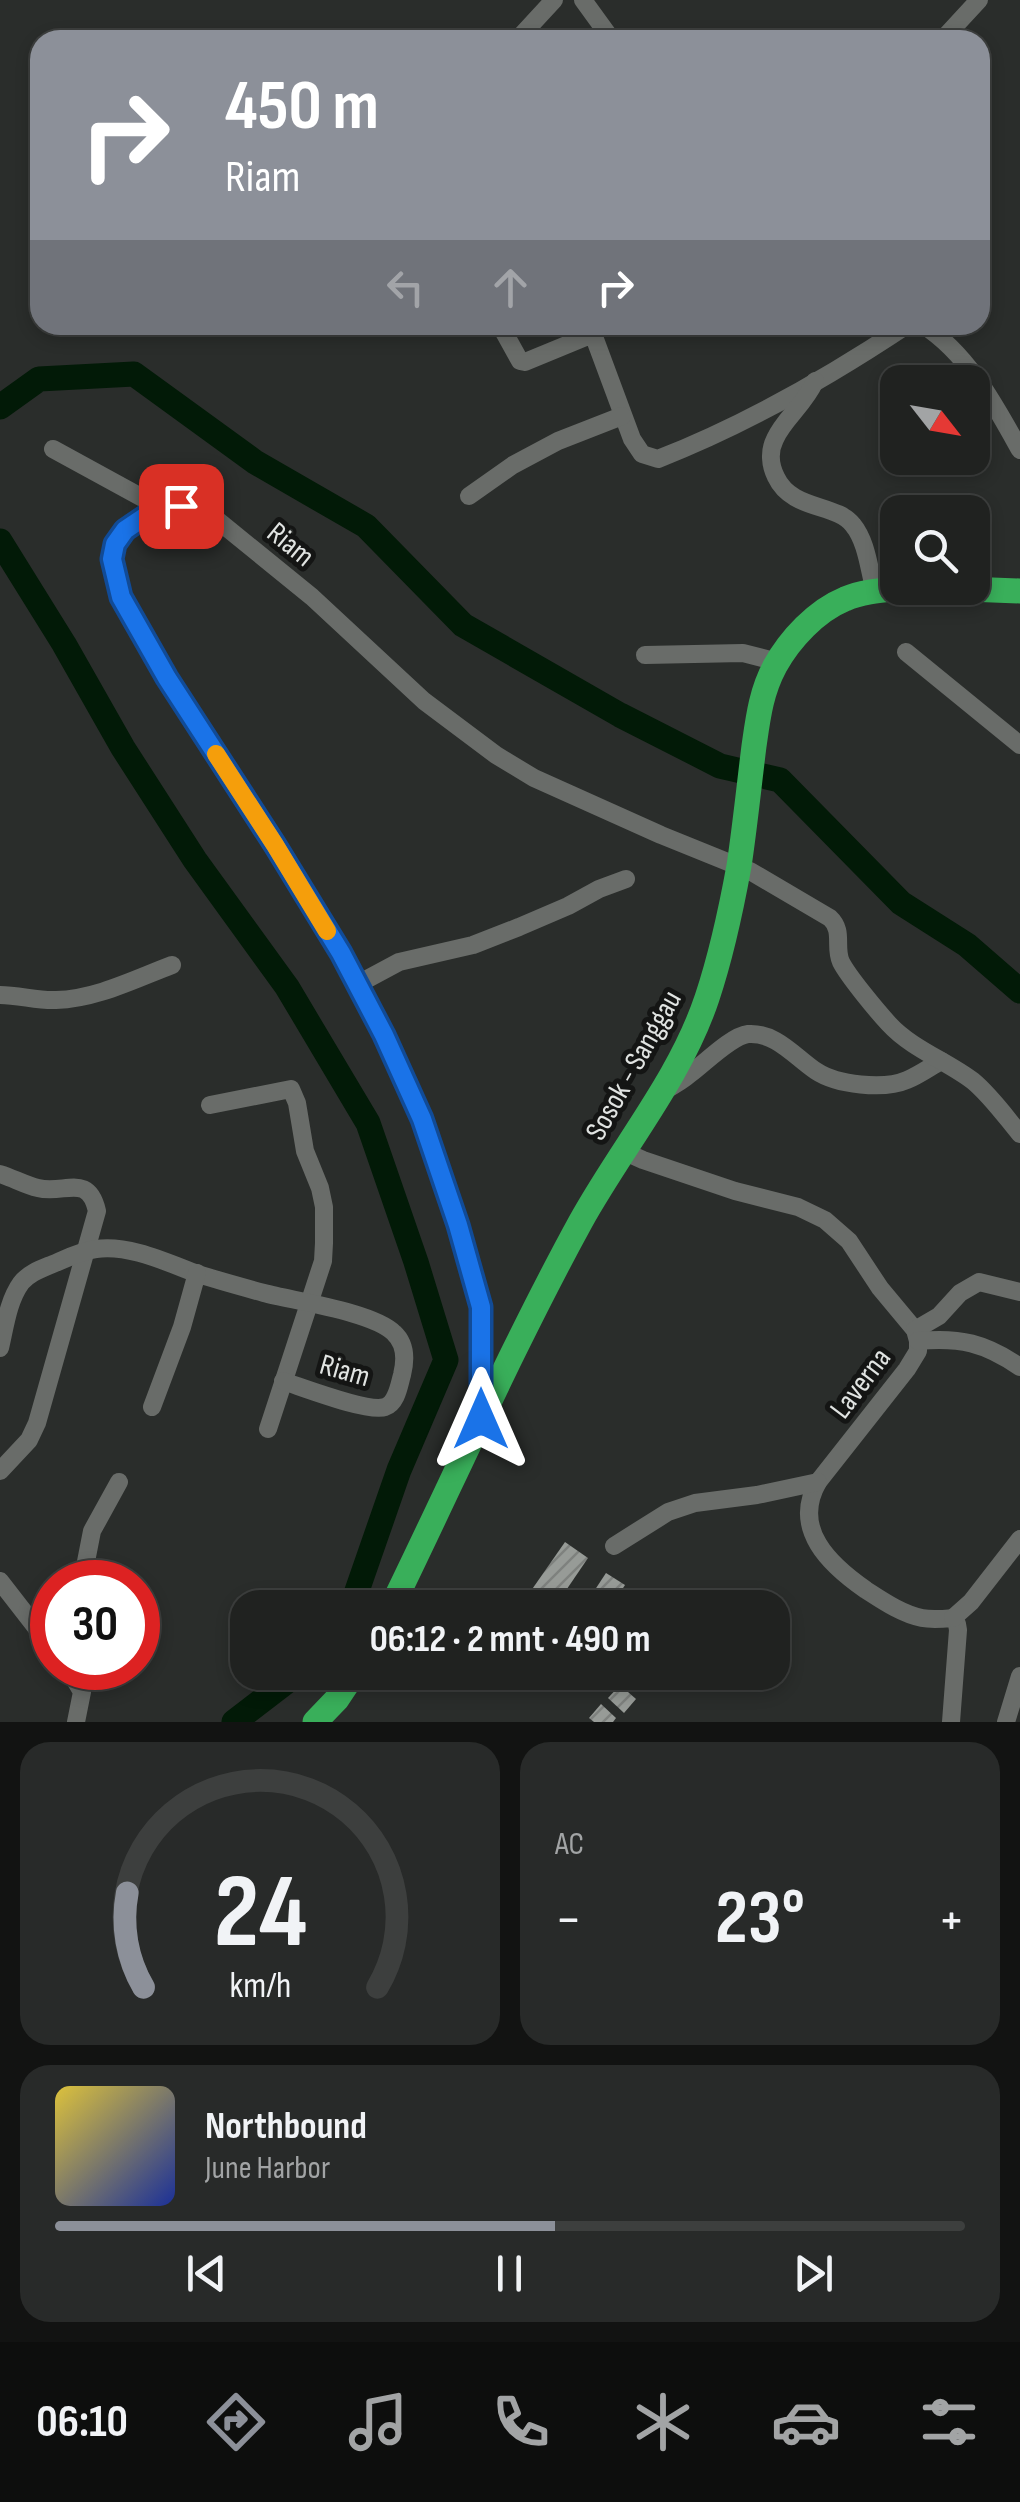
<!DOCTYPE html>
<html lang="id">
<meta charset="utf-8">
<style>
:root{--surface:#202220;--page:#282a29;--text:#f1f3f6;--muted:#a2a4a5;--line:#3d3f3e;--accent:#8c9099}
body{margin:0;font-family:"Sofia Sans Condensed",sans-serif;background:var(--page);color:var(--text);height:100vh;display:flex;flex-direction:column;font-size:38px;white-space:nowrap}
*{box-sizing:border-box;margin:0}
p{font-size:32px;color:var(--muted)}
.icon{flex:none;width:55px;height:55px;fill:none;stroke:currentColor;stroke-width:2;stroke-linecap:round;stroke-linejoin:round}
.map{position:relative;height:1722px;overflow:hidden}
.drawer{display:flex;flex-direction:column;gap:20px;padding:20px;background:#121312;flex:1}
.drawer>*{flex:none}
.banner{position:absolute;left:30px;top:30px;width:960px;height:305px;border-radius:30px;box-shadow:0 5px 15px #0003,0 0 0 2px var(--line);background:#8c9099;color:#fff;overflow:hidden}
.needle{width:65px;rotate:121deg}
.tools{position:absolute;left:880px;top:365px;display:grid;gap:20px}
.tools a{display:grid;place-items:center;width:110px;height:110px;border-radius:20px;background:var(--surface);box-shadow:0 5px 15px #0003,0 0 0 2px var(--line);font-size:50px}
.speed{position:absolute;left:30px;top:1560px;display:flex;gap:20px;font-size:50px;font-weight:700;text-align:center}
.speed>*{display:grid;place-content:center;width:130px;height:130px;border-radius:50%;background:var(--surface);box-shadow:0 5px 15px #0003,0 0 0 2px var(--line);line-height:1}
.speed .limit{border:15px solid #d22;background:#fff;color:#111}
.pin{position:absolute;display:grid;place-items:center;width:85px;height:85px;color:#fff;margin:-42px;border-radius:20px;box-shadow:0 5px 15px #0006}
.me{position:absolute;width:110px;margin:-55px;rotate:0deg;stroke-linejoin:round;filter:drop-shadow(0 0 8px #0008)}
.turn{display:flex;align-items:center;gap:35px;height:210px;padding:0 30px;font-size:45px}
.turn .icon{width:130px;height:130px;stroke-width:2.5}
.turn b{display:block;font-size:70px;line-height:85px}
.lanes{display:flex;align-items:center;height:95px;padding:0 30px;background:#0003;justify-content:center;gap:50px;direction:ltr}
.lanes .off{opacity:.35}
.big{font-size:75px;font-weight:700;line-height:1.1}
.drawer .card{flex:1;display:flex;flex-direction:column;justify-content:center;gap:15px;min-width:0;padding:0 35px;border-radius:30px;background:var(--page)}
.drawer .dial{align-items:center;gap:0}
.dial svg{height:260px;overflow:visible;fill:none;stroke:var(--line);stroke-width:7;stroke-linecap:round;text-anchor:middle}
.dial text{fill:var(--text);stroke:none}
.song{display:flex;align-items:center;gap:30px}
.cover{width:120px;height:120px;border-radius:15px;background:linear-gradient(135deg,hsl(50 70% 55%),hsl(230 70% 35%))}
.played{height:10px;border-radius:5px;background:linear-gradient(90deg,var(--accent) 55%,var(--line) 55%)}
.keys{display:flex;justify-content:space-around;direction:ltr}
.heat{display:flex;justify-content:space-between;align-items:center;font-size:55px;direction:ltr}
.drawer .tiles{flex:1;display:grid;gap:20px;grid-template-columns:1fr 1fr}
.card:last-child{grid-column:span 2}
.trip{position:absolute;left:230px;top:1590px;width:560px;height:100px;border-radius:30px;background:var(--surface);box-shadow:0 5px 15px #0003,0 0 0 2px var(--line);font-weight:700;line-height:100px;text-align:center}
.menu{display:flex;height:160px;justify-content:space-around;align-items:center;background:#0d0e0d;color:var(--muted)}
.menu .icon{width:70px;height:70px}
.menu .active{color:var(--accent)}
.menu b{font-size:45px;color:var(--text)}
.map>svg:first-child{display:block}
</style>
<div class="map">
<svg width="1020" height="1722" viewBox="0 0 1020 1722">
<defs>
<pattern id="building-hatch" width="6" height="6" patternUnits="userSpaceOnUse" patternTransform="scale(2.5)"><rect width="6" height="6" fill="#979b97"/><path d="M-1 1l2-2M0 6l6-6M5 7l2-2" fill="none" stroke="#7e817e"/></pattern>
</defs>
<rect width="100%" height="100%" fill="#2a2d2b"/>
<g fill="none" stroke-linecap="round" stroke-linejoin="round">
<g stroke="#021a07" stroke-width="25">
<path d="M 0,407 L 39,379 L 134,374 L 255,462 L 366,526 L 463,625 L 620,715 L 720,766 L 780,780 L 901,903 L 967,945 L 1020,991"/>
<path d="M 0,541 L 64,644 L 123,748 L 195,860 L 287,987 L 368,1123 L 416,1262 L 446,1360 L 399,1470 L 351,1608"/>
<path d="M 234,1722 L 299,1672"/>
</g>
</g>
<g fill="url(#building-hatch)">
<path d="M 565,1542 L 588,1558 L 554,1608 L 519,1608 Z"/>
<path d="M 606,1573 L 625,1585 L 610,1608 L 583,1608 Z"/>
<path d="M 620,1685 L 636,1699 L 624,1713 L 608,1698 Z"/>
<path d="M 601,1704 L 616,1718 L 613,1722 L 594,1722 L 589,1718 Z"/>
</g>
<g fill="none" stroke-linecap="round" stroke-linejoin="round">
<g stroke="#696c69" stroke-width="18">
<path d="M 583,0 L 612,40"/>
<path d="M 517,40 L 554,0"/>
<path d="M 942,40 L 979,0"/>
<path d="M 500,325 L 520,361 L 525,362 L 593,334 L 632,439 L 642,454 L 658,459 C 745,425 829,377 907,325"/>
<path d="M 923,325 C 968,354 995,405 1020,450"/>
<path d="M 815,381 C 805,404 784,419 775,439 C 769,451 770,465 776,477 C 792,511 836,503 853,525 C 867,542 869,570 875,591"/>
<path d="M 53,449 L 159,507"/>
<path d="M 469,496 L 513,465 L 558,441 L 622,416"/>
<path d="M 906,652 L 1020,745"/>
<path d="M 645,655 L 743,653 L 778,662"/>
<path d="M 358,984 L 399,962 L 473,945 L 519,927 L 568,906 L 599,889 L 626,879"/>
<path d="M 0,995 C 19,995 38,1001 56,1000 C 96,999 135,979 172,965"/>
<path d="M 664,1091 C 673,1086 682,1081 690,1074 C 704,1064 731,1036 748,1034 C 776,1032 795,1057 816,1071 C 837,1085 884,1090 907,1080 C 919,1075 930,1067 941,1061"/>
<path d="M 210,1105 L 291,1089 L 297,1103 L 305,1151 L 320,1188 L 324,1207 L 324,1243 L 323,1261 L 268,1429"/>
<path d="M 623,1151 L 643,1160 L 735,1191 L 798,1207 L 825,1220 L 849,1241 L 880,1288 L 915,1330 L 918,1341 L 918,1351 L 907,1369 L 818,1482 C 791,1529 830,1565 866,1590 C 883,1601 902,1614 922,1618 C 932,1620 942,1619 953,1618 L 957,1624 L 958,1630 L 951,1722"/>
<path d="M 0,1174 C 13,1178 25,1185 38,1188 C 64,1195 88,1172 97,1211 L 37,1423 L 29,1440 L 0,1471"/>
<path d="M 915,1330 L 939,1316 L 960,1293 L 979,1282 L 1020,1292"/>
<path d="M 918,1341 C 960,1337 985,1343 1020,1367"/>
<path d="M 0,1348 C 5,1327 8,1301 21,1283 C 29,1273 41,1269 53,1264 C 67,1258 81,1251 96,1249 C 129,1244 168,1263 198,1274 C 220,1281 242,1287 264,1293 C 294,1301 373,1312 394,1333 C 406,1344 406,1359 402,1375 C 399,1385 397,1403 385,1407 C 369,1413 302,1387 283,1381"/>
<path d="M 152,1407 L 182,1327 L 197,1273"/>
<path d="M 481,1414 C 481,1379 486,1342 481,1307 C 476,1273 463,1238 452,1205 C 405,1059 330,927 246,800 C 227,772 210,744 192,717 C 168,679 116,606 113,562 C 110,530 152,503 181,506 C 194,507 205,513 216,519 L 312,597 L 424,701 L 496,755 L 534,778 L 661,835 L 750,871 L 830,918 C 844,931 834,947 841,962 C 848,976 877,1011 889,1024 C 912,1049 947,1061 973,1081 C 991,1096 1005,1116 1020,1134"/>
<path d="M 614,1546 L 668,1512 L 695,1503 L 757,1495 L 818,1482"/>
<path d="M 0,1581 L 52,1648"/>
<path d="M 82,1582 L 92,1531 L 119,1482"/>
<path d="M 953,1618 L 971,1602 L 1020,1539"/>
<path d="M 68,1668 L 82,1692 L 76,1722"/>
<path d="M 1006,1722 L 1020,1676"/>
</g>
<g stroke="#39af5a" stroke-width="25">
<path d="M 942,588 L 1020,591"/>
<path d="M 391,1608 C 454,1479 512,1347 581,1221 C 622,1147 680,1079 707,998 C 721,956 731,910 739,866 C 745,826 749,786 754,746 C 758,718 761,692 775,666 C 790,639 816,611 845,599 C 863,591 885,590 904,588"/>
<path d="M 315,1722 L 337,1699 L 355,1672"/>
</g>
</g>
<g fill="none" stroke-linecap="round" stroke-linejoin="round">
<defs>
<path id="route" d="M 181,506 L 159,507 L 125,530 L 115,544 L 112,559 L 121,597 L 167,678 L 275,845 L 341,953 L 384,1035 L 422,1119 L 458,1225 L 481,1307 L 481,1419"/>
</defs>
<use href="#route" stroke="#114b97" stroke-width="25"/>
<use href="#route" stroke="#1a73e8" stroke-width="18"/>
<path stroke="#f59e0b" stroke-width="18" d="M 216,754 L 275,845 L 327,931"/>
</g>
<g text-anchor="middle" stroke-width="10" stroke-linejoin="round" paint-order="stroke">
<g font-size="30" fill="#e1e4e2" stroke="#141514">
<text transform="translate(291 544) rotate(39)" y="10">Riam</text>
<text transform="translate(633 1065) rotate(-61)" y="10">Sosok - Sanggau</text>
<text transform="translate(345 1370) rotate(16)" y="10">Riam</text>
<text transform="translate(860 1383) rotate(-53)" y="10">Laverna</text>
</g>
</g>
</svg>
<div class="tools">
<a><svg class="needle" viewBox="-14 -14 28 28"><path d="M0-13l5 13h-10z" fill="#e53935"/><path d="M0 13l5-13h-10z" fill="#a2a4a5"/></svg></a>
<a><svg class="icon" aria-label="search" viewBox="0 0 24 24"><circle cx="10" cy="10" r="6"/><path d="M15 15l6 6"/></svg></a>
</div>
<div class="speed"><div class="limit">30</div></div>
<div class="pin" style="left:181px;top:506px;background:#d93025"><svg class="icon" aria-label="arrive" viewBox="0 0 24 24"><path d="M6 21V4h12l-3 4 3 4H6"/></svg></div>
<svg class="me" style="left:481px;top:1419px" viewBox="-20 -20 40 40"><path d="M0-17L14 15 0 8-14 15z" fill="#1a73e8" stroke="#fff" stroke-width="4"/></svg>
<div class="trip">06:12 · 2 mnt · 490 m</div>
<div class="banner">
<div class="turn"><svg class="icon" aria-label="right" viewBox="0 0 24 24"><path d="M7 20v-9h11M14 6l5 5-5 5"/></svg><div><b>450 m</b>Riam</div></div>
<div class="lanes"><svg class="icon off" aria-label="left" viewBox="0 0 24 24"><path d="M17 20v-9H6M10 6l-5 5 5 5"/></svg><svg class="icon off" aria-label="ahead" viewBox="0 0 24 24"><path d="M12 20V5M6 11l6-6 6 6"/></svg><svg class="icon" aria-label="right" viewBox="0 0 24 24"><path d="M7 20v-9h11M14 6l5 5-5 5"/></svg></div>
</div>
</div>
<section class="drawer">
<div class="tiles">
<div class="card dial"><svg viewBox="0 0 100 80">
<path d="M14 69A42 42 0 1 1 86 69"/>
<path d="M14 69A42 42 0 0 1 9 40" stroke="#8c9099"/>
<text x="50" y="56" font-size="32" font-weight="700">24</text>
<text x="50" y="72" font-size="11">km/h</text>
</svg></div>
<div class="card"><p>AC</p>
<div class="heat"><a>−</a><b class="big">23°</b><a>+</a></div>
</div>
<div class="card">
<div class="song"><i class="cover"></i><div><b>Northbound</b><p>June Harbor</p></div></div>
<div class="played"></div>
<div class="keys"><svg class="icon" aria-label="previous" viewBox="0 0 24 24"><path d="M18 5L8 12l10 7zM5 5v14"/></svg><svg class="icon" aria-label="pause" viewBox="0 0 24 24"><path d="M8 5v14M16 5v14"/></svg><svg class="icon" aria-label="next" viewBox="0 0 24 24"><path d="M6 5l10 7-10 7zM19 5v14"/></svg></div>
</div>
</div>
</section>
<nav class="menu">
<b>06:10</b>
<svg class="icon active" aria-label="directions" viewBox="0 0 24 24"><path d="M12 3l9 9-9 9-9-9zM9 14v-3h6M13 9l2 2-2 2"/></svg>
<svg class="icon" aria-label="music" viewBox="0 0 24 24"><path d="M9 18V5l10-2v13"/><circle cx="6" cy="18" r="3"/><circle cx="16" cy="16" r="3"/></svg>
<svg class="icon" aria-label="phone" viewBox="0 0 24 24"><path d="M5 4h4l2 5-3 2q2 4 5 5l2-3 5 2v4C11 20 4 13 5 4z"/></svg>
<svg class="icon" aria-label="climate" viewBox="0 0 24 24"><path d="M12 3v18M4 7l16 10M4 17L20 7"/></svg>
<svg class="icon" aria-label="car" viewBox="0 0 24 24"><path d="M5 17H2v-5l4-1 3-4h7l3 4 3 1v5h-3M9 17h6M6 11h13"/><circle cx="7" cy="17" r="2"/><circle cx="17" cy="17" r="2"/></svg>
<svg class="icon" aria-label="filters" viewBox="0 0 24 24"><path d="M4 7h16M4 17h16"/><circle cx="9" cy="7" r="2"/><circle cx="15" cy="17" r="2"/></svg>
</nav>
